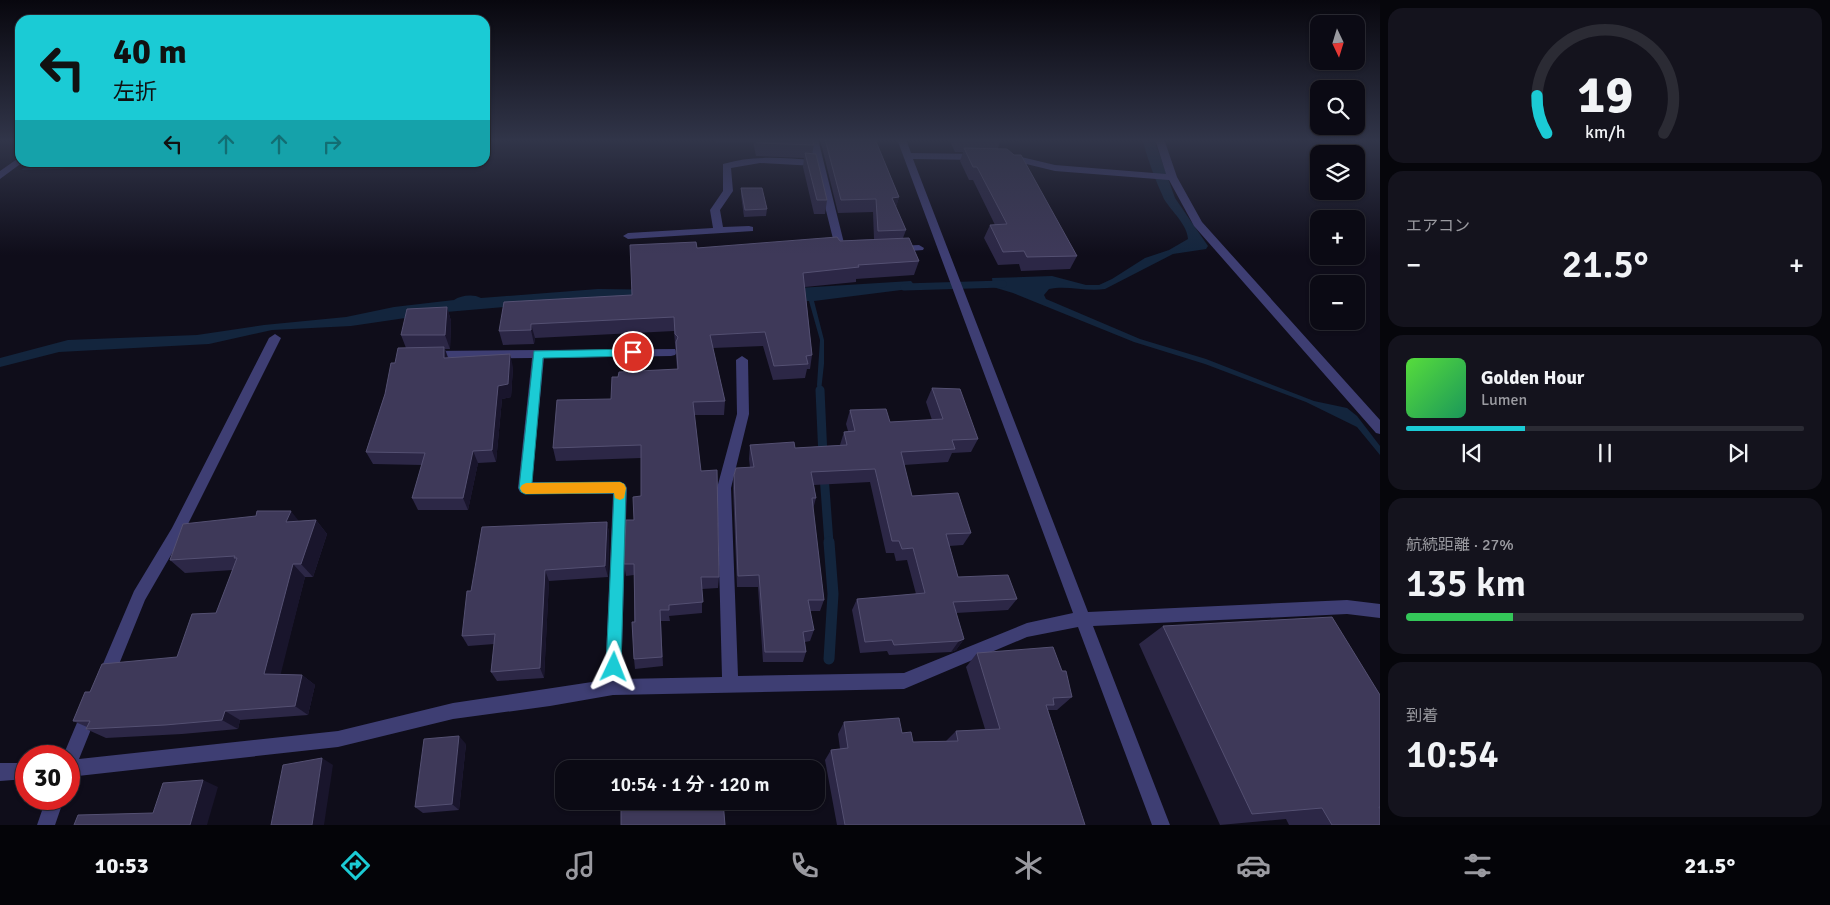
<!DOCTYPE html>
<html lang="ja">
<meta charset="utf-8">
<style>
:root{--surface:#0b0a14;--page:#14131d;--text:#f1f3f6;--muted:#9a9aa0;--line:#2b2b34;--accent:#1bcbd5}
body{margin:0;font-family:Signika,"Noto Sans JP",sans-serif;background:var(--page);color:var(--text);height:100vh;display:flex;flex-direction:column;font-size:19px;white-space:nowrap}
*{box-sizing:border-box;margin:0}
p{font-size:16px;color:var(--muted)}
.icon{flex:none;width:28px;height:28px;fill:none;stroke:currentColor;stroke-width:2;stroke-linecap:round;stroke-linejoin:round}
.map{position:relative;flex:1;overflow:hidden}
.details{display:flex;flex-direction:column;gap:8px;padding:8px;background:#06060b;width:450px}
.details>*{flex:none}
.guide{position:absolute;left:15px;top:15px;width:475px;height:152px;border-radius:15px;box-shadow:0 1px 4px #0004,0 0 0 1px var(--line);background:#1bcbd5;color:#111;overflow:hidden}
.needle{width:32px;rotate:176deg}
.tools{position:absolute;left:1310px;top:15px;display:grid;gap:10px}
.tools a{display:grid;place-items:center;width:55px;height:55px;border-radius:10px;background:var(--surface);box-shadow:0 1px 4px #0004,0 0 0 1px var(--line);font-size:25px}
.speed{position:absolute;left:15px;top:745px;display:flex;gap:10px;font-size:25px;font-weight:700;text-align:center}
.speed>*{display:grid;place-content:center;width:65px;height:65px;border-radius:50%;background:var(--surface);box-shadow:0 1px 4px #0004,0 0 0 1px var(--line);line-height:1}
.speed .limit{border:8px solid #d22;background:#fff;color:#111}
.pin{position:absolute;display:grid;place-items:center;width:42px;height:42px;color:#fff;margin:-21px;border:2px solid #fff;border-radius:50%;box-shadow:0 1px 5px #0007}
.me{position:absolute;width:55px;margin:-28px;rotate:2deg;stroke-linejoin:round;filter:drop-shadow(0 0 4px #0008)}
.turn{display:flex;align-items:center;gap:18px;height:105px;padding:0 15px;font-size:22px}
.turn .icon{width:65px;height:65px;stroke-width:2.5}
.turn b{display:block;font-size:35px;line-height:42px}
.lanes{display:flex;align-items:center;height:48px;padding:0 15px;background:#0003;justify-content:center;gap:25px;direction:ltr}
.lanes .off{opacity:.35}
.big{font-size:38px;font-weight:600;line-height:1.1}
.details .tile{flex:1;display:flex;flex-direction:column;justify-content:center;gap:8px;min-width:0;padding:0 18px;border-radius:15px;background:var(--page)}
.details .dial{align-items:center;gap:0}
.dial svg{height:130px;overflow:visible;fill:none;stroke:var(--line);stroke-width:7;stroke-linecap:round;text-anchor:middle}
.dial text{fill:var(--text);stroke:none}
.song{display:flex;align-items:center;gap:15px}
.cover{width:60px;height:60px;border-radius:8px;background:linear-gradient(135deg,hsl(110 70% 55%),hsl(150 70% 35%))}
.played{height:5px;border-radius:2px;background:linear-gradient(90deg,var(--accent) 30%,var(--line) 30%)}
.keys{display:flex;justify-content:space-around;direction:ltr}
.heat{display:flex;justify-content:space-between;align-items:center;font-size:28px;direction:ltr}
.charge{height:8px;border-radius:4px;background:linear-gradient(90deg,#34c759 27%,var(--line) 0)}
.trip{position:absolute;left:555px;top:760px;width:270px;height:50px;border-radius:15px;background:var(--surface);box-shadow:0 1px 4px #0004,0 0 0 1px var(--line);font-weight:600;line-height:50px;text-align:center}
.dock{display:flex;height:80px;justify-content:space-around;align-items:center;background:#040408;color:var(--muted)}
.dock .icon{width:35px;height:35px}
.dock .current{color:var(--accent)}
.dock b{font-size:22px;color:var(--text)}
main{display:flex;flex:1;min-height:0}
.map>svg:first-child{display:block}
</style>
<main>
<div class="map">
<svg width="1380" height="825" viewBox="0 0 1380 825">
<rect width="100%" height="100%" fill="#0f0d1a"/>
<g fill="#13253d">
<path d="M 1142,139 L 1154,139 L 1175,198 L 1208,246 L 1206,249 L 1173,254 L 1105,289 C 1086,292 1067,285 1049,289 L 1044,295 L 1046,299 L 1140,339 L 1206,359 L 1314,401 L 1347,408 L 1357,416 L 1380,446 L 1380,455 L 1357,427 L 1306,402 L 1205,364 L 1134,342 L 1013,293 L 993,287 L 992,278 L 1052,276 L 1086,285 L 1099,285 L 1112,279 L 1145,258 L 1169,250 L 1188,239 C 1187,224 1172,212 1164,199 C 1155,180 1148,160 1142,139 Z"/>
<path d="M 94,163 L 115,163 L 58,169 L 21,170 L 26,167 Z"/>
<path d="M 911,281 L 917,288 L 814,301 L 824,340 L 824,364 L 820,400 L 817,385 L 820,340 L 809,301 L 540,304 L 446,312 L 351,326 L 272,330 L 209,344 L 59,352 L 0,367 L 0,358 L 68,340 L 197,335 L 264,325 L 346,317 L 394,307 L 454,300 C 461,295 474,294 481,298 L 598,289 L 751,291 Z"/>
</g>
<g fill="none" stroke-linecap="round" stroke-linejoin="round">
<path stroke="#13253d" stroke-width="7" d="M 904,287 L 1003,284"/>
<g stroke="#13253d" stroke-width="9">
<path d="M 820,390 L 823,457"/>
<path d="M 824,475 L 829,543"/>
</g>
<path stroke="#13253d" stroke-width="11" d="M 829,659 L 833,594 L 829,542"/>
<g fill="#3e3e73" fill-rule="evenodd">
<path d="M 809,139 L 818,139 L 845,247 L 849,250 L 848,252 L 841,254 L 836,251 L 815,166 L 760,163 L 731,168 L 733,191 L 720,210 L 723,227 L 749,226 L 753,227 L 753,231 L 628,239 L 623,236 L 628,233 L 713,228 L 710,210 L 723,191 L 723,164 C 753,155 782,158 814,160 Z"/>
<path d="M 897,139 L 906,139 L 911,153 L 979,154 L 984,157 L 979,160 L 913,159 L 1088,612 L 1347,600 L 1380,604 L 1380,618 L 1347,614 L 1093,626 L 1170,825 L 1152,825 L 1078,627 L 1027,637 L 904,689 L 613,695 L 550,706 L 453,719 L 338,747 L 69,777 L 69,756 L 63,756 L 84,706 L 90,704 L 96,706 L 98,712 L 79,759 L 338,731 L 453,703 L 605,680 L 613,494 L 525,494 L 520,492 L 518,488 L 532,358 L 431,359 L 425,355 L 431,351 L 675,349 L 677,352 L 675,355 L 671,356 L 544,358 L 532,482 L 620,482 L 625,484 L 627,488 L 621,679 L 722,677 L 717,488 L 737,414 L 736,360 L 742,356 L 748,360 L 749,414 L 731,488 L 738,676 L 904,673 L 1027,623 L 1073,613 Z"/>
<path d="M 1155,139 L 1164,139 L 1177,177 L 1202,222 L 1380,420 L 1380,434 L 1376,433 L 1194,226 L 1169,180 L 1055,171 L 1006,159 L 1004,157 L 1009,154 L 1055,165 L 1166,174 Z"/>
<path d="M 20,157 L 20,162 L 23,162 L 0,179 L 0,171 Z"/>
<path d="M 919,245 L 924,248 L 923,250 L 897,252 L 892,249 L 897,246 Z"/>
<path d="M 275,334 L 281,338 L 182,536 L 145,600 L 111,684 L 105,686 L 99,684 L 97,678 L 134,591 L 172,528 L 269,338 Z"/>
<path d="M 0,763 L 26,763 L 26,779 L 0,781 Z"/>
<path d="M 46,799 L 64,799 L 55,825 L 37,825 Z"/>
</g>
</g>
<g fill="#2c2746">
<path d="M 711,139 L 812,139 L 814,145 L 812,154 L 827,200 L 825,214 L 814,214 L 803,167 L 804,158 L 756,156 L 753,142 L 716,143 L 716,140 Z"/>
<path d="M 820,139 L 875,139 L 899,197 L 896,207 L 906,230 L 903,238 L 919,261 L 914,275 L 856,279 L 856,282 L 805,287 L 812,355 L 810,369 L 807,369 L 805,378 L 773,380 L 763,346 L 713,348 L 725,401 L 724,415 L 694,415 L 701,471 L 719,577 L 718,588 L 702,589 L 702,613 L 669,616 L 670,621 L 661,621 L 663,666 L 635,669 L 634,659 L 634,575 L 626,576 L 624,564 L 634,520 L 641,496 L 641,458 L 556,461 L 553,448 L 611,399 L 618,377 L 677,369 L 674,331 L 535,338 L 534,344 L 503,345 L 499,331 L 632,295 L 697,248 L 874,239 L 873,212 L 838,213 Z"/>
<path d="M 949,139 L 1001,139 L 998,148 L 1077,256 L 1070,269 L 1021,271 L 1019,264 L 998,265 L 984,238 L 990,225 L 995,225 L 973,180 L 969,180 L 960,161 L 963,152 L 955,152 Z"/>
<path d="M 741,188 L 767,209 L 766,216 L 744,217 L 741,195 Z"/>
<path d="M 447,307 L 451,321 L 450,349 L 445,349 L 448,357 L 513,367 L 511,397 L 502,399 L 496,462 L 478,463 L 468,510 L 418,510 L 412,498 L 422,465 L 373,464 L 366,452 L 395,363 L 406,348 L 401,335 Z"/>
<path d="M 932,388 L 978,439 L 971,452 L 952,453 L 948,462 L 904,465 L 912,496 L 971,533 L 963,545 L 949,546 L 958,577 L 1017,599 L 1008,610 L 956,613 L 964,639 L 956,650 L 951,652 L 889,655 L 887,651 L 860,653 L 852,610 L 857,599 L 916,594 L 907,560 L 896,561 L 894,553 L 886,553 L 870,482 L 814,485 L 816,498 L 813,509 L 824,600 L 820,611 L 810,611 L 814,630 L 810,641 L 805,642 L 806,652 L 803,662 L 763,662 L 758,587 L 737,587 L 733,488 L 734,475 L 750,468 L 749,459 L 750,445 L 795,448 L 840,445 L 844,432 L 848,431 L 846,424 L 850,410 L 890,422 L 932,420 L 926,402 Z"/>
<path d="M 316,520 L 327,534 L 313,577 L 305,577 L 280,674 L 302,675 L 315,685 L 308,715 L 240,720 L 238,729 L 182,734 L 106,738 L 86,729 L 87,727 L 73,721 L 90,692 L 177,657 L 216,613 L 233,570 L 185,573 L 170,560 L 299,521 Z"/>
<path d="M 607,522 L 609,533 L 608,577 L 549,581 L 544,678 L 497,681 L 491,672 L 494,644 L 468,646 L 462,636 L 471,591 Z"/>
<path d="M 1163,626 L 1380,695 L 1380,825 L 1289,825 L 1286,819 L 1220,825 L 1139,644 Z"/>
<path d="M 977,653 L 1072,697 L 1057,710 L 1048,710 L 1085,825 L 837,825 L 825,760 L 831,750 L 840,749 L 838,734 L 844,722 L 902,733 L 913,742 L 946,741 L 956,731 L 985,729 L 966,667 Z"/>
<path d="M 466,744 L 459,810 L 423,813 L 415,807 Z"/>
</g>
<g fill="#19152c">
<path d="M 899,197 L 895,210 L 892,198 Z"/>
<path d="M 447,307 L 451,321 L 450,349 L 445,335 Z"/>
<path d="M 531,324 L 535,338 L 534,344 L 531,330 Z"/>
<path d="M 444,347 L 449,361 L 444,358 Z"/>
<path d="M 510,354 L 513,367 L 511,397 L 502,399 L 496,462 L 492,450 L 498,386 Z"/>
<path d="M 473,451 L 478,463 L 468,510 L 463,498 Z"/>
<path d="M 291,511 L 302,525 L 286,522 Z"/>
<path d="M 316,520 L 327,534 L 313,577 L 301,564 Z"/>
<path d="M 607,522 L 609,533 L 608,577 L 605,566 Z"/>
<path d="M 293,564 L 305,577 L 278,685 L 264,674 Z"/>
<path d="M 545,570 L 549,581 L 544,678 L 540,668 Z"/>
<path d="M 964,639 L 956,650 L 951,652 L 959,641 Z"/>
<path d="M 302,675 L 315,685 L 308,715 L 295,706 Z"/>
<path d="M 225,711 L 240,720 L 238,729 L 222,720 Z"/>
<path d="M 459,736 L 466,744 L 459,810 L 452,804 Z"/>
<path d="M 322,758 L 333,765 L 324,825 L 312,825 Z"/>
<path d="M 203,780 L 218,787 L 207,825 L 190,825 Z"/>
</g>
<g fill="#3e3959" stroke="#545072">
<path d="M 756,139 L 812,139 L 814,145 L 757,143 Z"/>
<path d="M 825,139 L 875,139 L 899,197 L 892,198 L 906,230 L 878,231 L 876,199 L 841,200 Z"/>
<path d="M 964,148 L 1007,149 L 1014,155 L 1021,155 L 1077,256 L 1027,257 L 1024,251 L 1003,252 L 990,225 L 1007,224 L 977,167 L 973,167 Z"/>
<path d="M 805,153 L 816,154 L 827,200 L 817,200 Z"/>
<path d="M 741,188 L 762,188 L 767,209 L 745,210 Z"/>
<path d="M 837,237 L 840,241 L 909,238 L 919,261 L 858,265 L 859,267 L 803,273 L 812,355 L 806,356 L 808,364 L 774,366 L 765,332 L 710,335 L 725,401 L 693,402 L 701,471 L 717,470 L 719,577 L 701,577 L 703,602 L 669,605 L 669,610 L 660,610 L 662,657 L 634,659 L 632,622 L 635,622 L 634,564 L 624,564 L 626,520 L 634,520 L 633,497 L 641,496 L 641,445 L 553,448 L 557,400 L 611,399 L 612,377 L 618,377 L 619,372 L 678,369 L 676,342 L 678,337 L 675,334 L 674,317 L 531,324 L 531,330 L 499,331 L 504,302 L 632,295 L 630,245 L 696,242 L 697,248 Z"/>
<path d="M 447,307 L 445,335 L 401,335 L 407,309 Z"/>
<path d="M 444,347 L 444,358 L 510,354 L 508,384 L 498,386 L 492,450 L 473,451 L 463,498 L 412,498 L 425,453 L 366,452 L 385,394 L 391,363 L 395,363 L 398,348 Z"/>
<path d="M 932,388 L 960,389 L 978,439 L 952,440 L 955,449 L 901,452 L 912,496 L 958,493 L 971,533 L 946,534 L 958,577 L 1008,575 L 1017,599 L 953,602 L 964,639 L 959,641 L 894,645 L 892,640 L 865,642 L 857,599 L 925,593 L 913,548 L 902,549 L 899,541 L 892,541 L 875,469 L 811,472 L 816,498 L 812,498 L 824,600 L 808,600 L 814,630 L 803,632 L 806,652 L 765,652 L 759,575 L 738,576 L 734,475 L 736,468 L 754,467 L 750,445 L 794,442 L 795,448 L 847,445 L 844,432 L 855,431 L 850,410 L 886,409 L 890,422 L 943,419 Z"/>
<path d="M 257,511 L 291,511 L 286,522 L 316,520 L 301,564 L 293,564 L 264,674 L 302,675 L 295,706 L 225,711 L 222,720 L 165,725 L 86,729 L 90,721 L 73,721 L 85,692 L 90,692 L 102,664 L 177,657 L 192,614 L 216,613 L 237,558 L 234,558 L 235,556 L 170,560 L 183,524 L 256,516 Z"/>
<path d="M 607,522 L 605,566 L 545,570 L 540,668 L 491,672 L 495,634 L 462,636 L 467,591 L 471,591 L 482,527 Z"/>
<path d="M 1332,617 L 1380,695 L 1380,807 L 1379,807 L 1380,809 L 1380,825 L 1332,825 L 1322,808 L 1252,814 L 1163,626 Z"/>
<path d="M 1053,647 L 1062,671 L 1066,671 L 1072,697 L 1053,698 L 1054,705 L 1046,705 L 1085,825 L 845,825 L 831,750 L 848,748 L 844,722 L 899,718 L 902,733 L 911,732 L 913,742 L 958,741 L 956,731 L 1000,729 L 977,653 Z"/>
<path d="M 459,736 L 452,804 L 415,807 L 424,739 Z"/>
<path d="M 322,758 L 312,825 L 271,825 L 283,765 Z"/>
<path d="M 203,780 L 190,825 L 74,825 L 78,815 L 153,813 L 163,783 Z"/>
<path d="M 621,801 L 723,801 L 725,825 L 621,825 Z"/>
</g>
<linearGradient id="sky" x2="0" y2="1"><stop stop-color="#08070e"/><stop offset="0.55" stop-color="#313549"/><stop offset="1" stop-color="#313549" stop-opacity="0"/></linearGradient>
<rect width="1380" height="255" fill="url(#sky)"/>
<path fill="#1bcbd5" stroke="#12848a" d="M 633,349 L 638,352 L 633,356 L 543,358 L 532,483 L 620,482 L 624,484 L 626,488 L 621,667 L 619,672 L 614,674 L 609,672 L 606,667 L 614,493 L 525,494 L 521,492 L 519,488 L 534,351 Z"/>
<path fill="#f59e0b" d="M 620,482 L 624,484 L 626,488 L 624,498 L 620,500 L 615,498 L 614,493 L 526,494 L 522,492 L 520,488 L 522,485 L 526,483 Z"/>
</svg>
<div class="tools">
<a><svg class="needle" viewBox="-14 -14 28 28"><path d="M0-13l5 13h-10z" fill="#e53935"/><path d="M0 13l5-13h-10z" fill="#9a9aa0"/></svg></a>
<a><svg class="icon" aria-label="search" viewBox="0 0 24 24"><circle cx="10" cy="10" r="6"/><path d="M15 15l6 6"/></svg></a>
<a><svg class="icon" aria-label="layers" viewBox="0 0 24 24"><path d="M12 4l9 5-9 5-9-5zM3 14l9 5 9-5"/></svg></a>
<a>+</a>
<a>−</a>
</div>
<div class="speed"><div class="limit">30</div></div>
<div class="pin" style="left:633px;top:352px;background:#d93025"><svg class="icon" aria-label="arrive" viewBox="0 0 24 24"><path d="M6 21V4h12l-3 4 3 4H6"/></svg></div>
<svg class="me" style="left:614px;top:667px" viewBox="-20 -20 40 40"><path d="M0-17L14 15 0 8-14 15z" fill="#1bcbd5" stroke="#fff" stroke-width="4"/></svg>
<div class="trip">10:54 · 1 分 · 120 m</div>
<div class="guide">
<div class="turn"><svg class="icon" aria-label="left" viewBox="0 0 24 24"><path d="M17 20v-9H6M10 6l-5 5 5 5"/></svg><div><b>40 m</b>左折</div></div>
<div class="lanes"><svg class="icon" aria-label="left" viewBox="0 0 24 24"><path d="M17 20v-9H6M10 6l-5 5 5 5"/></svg><svg class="icon off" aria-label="ahead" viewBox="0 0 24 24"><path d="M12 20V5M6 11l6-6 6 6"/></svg><svg class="icon off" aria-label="ahead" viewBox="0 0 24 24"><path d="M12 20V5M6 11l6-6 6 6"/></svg><svg class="icon off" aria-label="right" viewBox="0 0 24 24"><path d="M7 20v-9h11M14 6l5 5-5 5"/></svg></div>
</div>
</div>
<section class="details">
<div class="tile dial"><svg viewBox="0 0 100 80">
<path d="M14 69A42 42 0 1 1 86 69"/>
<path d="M14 69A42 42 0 0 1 8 46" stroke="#1bcbd5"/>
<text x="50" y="56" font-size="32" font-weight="700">19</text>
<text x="50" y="72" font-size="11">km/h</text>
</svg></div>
<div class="tile"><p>エアコン</p>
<div class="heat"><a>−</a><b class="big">21.5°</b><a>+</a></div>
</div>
<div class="tile">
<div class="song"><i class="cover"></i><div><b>Golden Hour</b><p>Lumen</p></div></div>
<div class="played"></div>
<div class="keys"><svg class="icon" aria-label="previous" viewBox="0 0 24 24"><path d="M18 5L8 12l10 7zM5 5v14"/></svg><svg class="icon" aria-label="pause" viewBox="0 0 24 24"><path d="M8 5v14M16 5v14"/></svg><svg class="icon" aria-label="next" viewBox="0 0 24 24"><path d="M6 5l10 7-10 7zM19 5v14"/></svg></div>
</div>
<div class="tile"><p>航続距離 · 27%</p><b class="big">135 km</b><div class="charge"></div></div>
<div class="tile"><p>到着</p><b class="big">10:54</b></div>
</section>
</main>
<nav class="dock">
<b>10:53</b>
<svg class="icon current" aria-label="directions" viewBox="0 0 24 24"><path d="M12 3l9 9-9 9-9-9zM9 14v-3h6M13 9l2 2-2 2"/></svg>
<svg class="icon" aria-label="music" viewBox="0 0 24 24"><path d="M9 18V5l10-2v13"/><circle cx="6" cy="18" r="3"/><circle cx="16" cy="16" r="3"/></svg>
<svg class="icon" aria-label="phone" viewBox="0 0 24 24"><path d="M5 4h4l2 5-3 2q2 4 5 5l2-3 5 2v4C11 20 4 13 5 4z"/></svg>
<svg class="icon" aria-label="climate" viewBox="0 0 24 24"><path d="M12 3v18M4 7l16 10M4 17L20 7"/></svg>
<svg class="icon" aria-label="car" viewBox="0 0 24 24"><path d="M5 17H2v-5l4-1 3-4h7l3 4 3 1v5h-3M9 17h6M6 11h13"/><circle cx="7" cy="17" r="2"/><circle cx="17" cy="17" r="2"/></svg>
<svg class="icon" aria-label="filters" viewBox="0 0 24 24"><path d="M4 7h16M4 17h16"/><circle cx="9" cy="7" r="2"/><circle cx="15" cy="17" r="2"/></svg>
<b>21.5°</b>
</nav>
